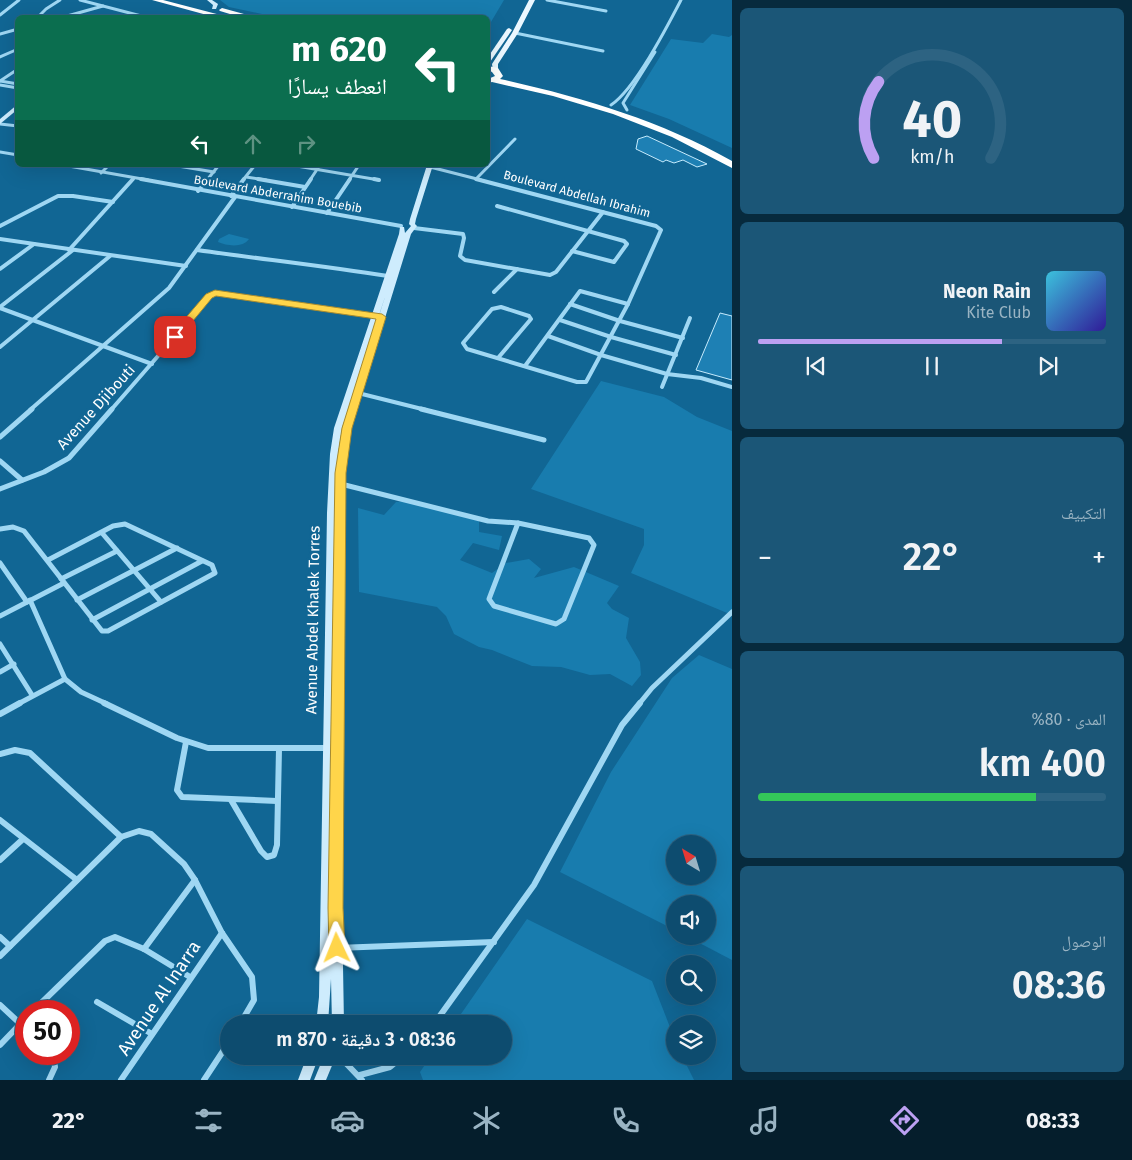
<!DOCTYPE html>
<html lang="ar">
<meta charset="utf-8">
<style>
:root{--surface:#0d4c6f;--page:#1b5677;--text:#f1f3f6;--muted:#9ab4c3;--line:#2d6382;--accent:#bca0f2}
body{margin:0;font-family:"Fira Sans","Noto Naskh Arabic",sans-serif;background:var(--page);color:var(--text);direction:rtl;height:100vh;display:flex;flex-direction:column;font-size:19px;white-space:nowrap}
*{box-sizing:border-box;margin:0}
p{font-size:16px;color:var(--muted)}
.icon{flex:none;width:28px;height:28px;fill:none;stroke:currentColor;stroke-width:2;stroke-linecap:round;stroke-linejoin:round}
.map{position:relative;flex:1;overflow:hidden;direction:ltr}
.sheet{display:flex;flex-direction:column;gap:8px;padding:8px;background:#072a3d;width:400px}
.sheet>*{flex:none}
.banner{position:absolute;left:15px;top:15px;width:475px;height:152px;border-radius:8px;box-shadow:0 5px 20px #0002,0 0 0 1px var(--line);direction:rtl;background:#0b6e4f;color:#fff;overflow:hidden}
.needle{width:32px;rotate:322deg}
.controls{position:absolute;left:666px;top:835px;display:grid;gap:10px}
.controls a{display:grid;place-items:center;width:50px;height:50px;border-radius:50%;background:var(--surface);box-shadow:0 5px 20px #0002,0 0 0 1px var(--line);font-size:25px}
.speed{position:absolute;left:15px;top:1000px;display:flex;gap:10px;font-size:25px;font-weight:700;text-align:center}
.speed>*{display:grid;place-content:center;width:65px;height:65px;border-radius:50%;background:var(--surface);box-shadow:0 5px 20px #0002,0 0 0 1px var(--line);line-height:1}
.speed .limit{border:8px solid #d22;background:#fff;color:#111}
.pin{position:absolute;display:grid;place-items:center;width:42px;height:42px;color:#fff;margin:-21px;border-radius:10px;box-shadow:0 2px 8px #0006}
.me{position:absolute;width:55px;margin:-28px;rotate:358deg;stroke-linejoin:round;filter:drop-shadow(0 0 4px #0008)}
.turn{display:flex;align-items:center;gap:18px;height:105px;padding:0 20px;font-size:22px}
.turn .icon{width:65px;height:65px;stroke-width:2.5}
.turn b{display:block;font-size:35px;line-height:42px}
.lanes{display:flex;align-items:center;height:48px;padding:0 20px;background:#0003;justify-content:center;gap:25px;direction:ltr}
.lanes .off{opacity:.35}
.big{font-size:38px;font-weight:600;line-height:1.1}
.sheet .card{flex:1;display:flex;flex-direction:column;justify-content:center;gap:8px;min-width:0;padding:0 18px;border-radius:8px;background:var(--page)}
.sheet .dial{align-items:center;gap:0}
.dial svg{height:130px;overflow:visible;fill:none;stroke:var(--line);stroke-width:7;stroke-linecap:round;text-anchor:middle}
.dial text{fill:var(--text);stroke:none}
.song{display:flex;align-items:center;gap:15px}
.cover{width:60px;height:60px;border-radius:8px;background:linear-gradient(135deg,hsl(190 70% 55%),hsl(250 70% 35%))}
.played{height:5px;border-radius:2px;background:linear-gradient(90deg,var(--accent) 70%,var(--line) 70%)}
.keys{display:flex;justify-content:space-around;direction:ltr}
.heat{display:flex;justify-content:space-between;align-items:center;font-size:28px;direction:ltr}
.charge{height:8px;border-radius:4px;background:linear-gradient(90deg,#34c759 80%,var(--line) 0)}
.trip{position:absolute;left:220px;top:1015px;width:292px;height:50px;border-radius:25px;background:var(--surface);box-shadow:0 5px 20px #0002,0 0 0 1px var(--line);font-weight:600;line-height:50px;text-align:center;direction:rtl}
.menu{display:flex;height:80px;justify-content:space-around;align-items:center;background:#051e2c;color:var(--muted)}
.menu .icon{width:35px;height:35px}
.menu .selected{color:var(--accent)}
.menu b{font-size:22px;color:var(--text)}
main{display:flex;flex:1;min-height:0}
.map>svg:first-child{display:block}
</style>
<main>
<section class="sheet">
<div class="card dial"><svg viewBox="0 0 100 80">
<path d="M14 69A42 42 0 1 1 86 69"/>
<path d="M14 69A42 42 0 0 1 17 22" stroke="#bca0f2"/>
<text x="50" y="56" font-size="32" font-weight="700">40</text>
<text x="50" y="72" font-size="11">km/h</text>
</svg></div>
<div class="card">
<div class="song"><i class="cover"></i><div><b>Neon Rain</b><p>Kite Club</p></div></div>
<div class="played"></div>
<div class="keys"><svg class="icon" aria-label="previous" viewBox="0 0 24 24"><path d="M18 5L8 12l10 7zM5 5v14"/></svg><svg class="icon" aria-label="pause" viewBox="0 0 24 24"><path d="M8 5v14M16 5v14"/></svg><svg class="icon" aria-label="next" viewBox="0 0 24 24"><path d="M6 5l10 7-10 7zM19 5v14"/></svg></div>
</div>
<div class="card"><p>التكييف</p>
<div class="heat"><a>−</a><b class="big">22°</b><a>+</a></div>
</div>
<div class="card"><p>المدى · 80%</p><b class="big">400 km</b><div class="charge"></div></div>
<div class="card"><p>الوصول</p><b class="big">08:36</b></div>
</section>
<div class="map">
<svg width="732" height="1080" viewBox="0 0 732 1080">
<rect width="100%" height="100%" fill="#116694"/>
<g fill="#187cae" fill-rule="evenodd">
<path d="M 220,0 L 504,0 L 488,27 L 488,18 L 276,17 L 229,7 Z"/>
<path d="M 712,34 L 729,37 L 732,35 L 732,148 L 669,119 L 630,105 L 671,39 L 703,43 Z"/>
<path d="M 229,234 L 249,239 C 243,248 227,246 218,242 L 219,239 Z"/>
<path d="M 601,381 L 664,397 L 697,417 L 732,431 L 732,615 L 631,573 L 644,545 L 644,529 L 531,489 Z"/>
<path d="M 410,501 L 479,519 L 479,532 L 502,536 L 499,550 L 473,543 L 460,560 L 492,573 L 506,563 L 529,559 L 541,569 L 534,578 L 574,567 L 619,586 L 607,603 L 612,609 L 629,618 L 626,638 L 640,662 L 641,675 L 632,686 L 610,674 L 590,675 L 561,667 L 532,666 L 492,650 L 479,647 L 454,634 L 446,616 L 437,607 L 359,592 L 358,508 L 384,515 L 396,502 Z"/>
<path d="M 699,655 L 732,669 L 732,960 L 686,936 L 708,936 L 708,904 L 675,904 L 675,930 L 560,872 L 611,772 L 672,678 ZM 675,844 L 708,844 L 708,876 L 675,876 Z"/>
<path d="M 527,919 L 652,981 L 675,1040 L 675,1056 L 682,1056 L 694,1080 L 423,1080 L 420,1072 L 431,1056 L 504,1056 L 504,1024 L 454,1024 Z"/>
</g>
<g fill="#1e80b4" stroke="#c6ebfd">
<path d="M 647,136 L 707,164 L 697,167 L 683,160 L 674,163 L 666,160 L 663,162 L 636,149 L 638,139 Z"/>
<path d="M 720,313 L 732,316 L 732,380 L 696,370 Z"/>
</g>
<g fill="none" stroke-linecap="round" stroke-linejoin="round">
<g stroke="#9fd7f3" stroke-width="3">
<path d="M 80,0 L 149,18"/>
<path d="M 547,0 L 606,11"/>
<path d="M 0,15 L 19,0"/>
<path d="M 37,18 L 46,9 L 60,0"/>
<path d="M 60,18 L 103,6"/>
<path d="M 515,33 L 603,51"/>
<path d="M 0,34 L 18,29"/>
<path d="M 0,57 L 18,49"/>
<path d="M 0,81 L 18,69"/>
<path d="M 0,81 L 18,84"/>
<path d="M 0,85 L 18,88"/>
<path d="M 611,105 C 635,89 667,27 681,0"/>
<path d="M 627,110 L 623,103 L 655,52"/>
<path d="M 0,124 L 18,126"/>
<path d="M 0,152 L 18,155"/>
<path d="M 63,165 L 148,180"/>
<path d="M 172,165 L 214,172"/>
<path d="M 291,165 L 379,180"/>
<path d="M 430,167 L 481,180"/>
<path d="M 101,173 L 109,165"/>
<path d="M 246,177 L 266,180"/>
<path d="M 477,178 L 515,139"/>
<path d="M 207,180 L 219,165"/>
<path d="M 243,180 L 255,165"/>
<path d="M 310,180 L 320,165"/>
<path d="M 349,180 L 359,165"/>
</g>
<g stroke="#9fd7f3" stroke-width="4">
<path d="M 141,179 L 401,226"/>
<path d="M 258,179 L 305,187"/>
<path d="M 374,179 L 379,180"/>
<path d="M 476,179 L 656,226 L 661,230 L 628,304 L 586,382 L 577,382 L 467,349 L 463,343 L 492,309 L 501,307 L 529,316 L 531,319 L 498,358"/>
<path d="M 198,191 L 208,179"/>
<path d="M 231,196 L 244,179"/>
<path d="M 497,206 L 624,241 L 627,244 L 614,262 L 572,251"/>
<path d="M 292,207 L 311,179"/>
<path d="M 327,213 L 350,179"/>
<path d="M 0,226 L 58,196 L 73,196 L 113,202"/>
<path d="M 414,228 L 463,234 L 464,238 L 460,256 L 465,260 L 550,275 L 556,272 L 603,212"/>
<path d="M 0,239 L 186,266"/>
<path d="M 69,250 L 133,179"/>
<path d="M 197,250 C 261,259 324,266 388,276"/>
<path d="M 0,269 L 34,244"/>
<path d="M 494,292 L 517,269"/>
<path d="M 570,304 L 620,321 L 683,338"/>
<path d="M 0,307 L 73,250"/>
<path d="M 0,308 L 152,364"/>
<path d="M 560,320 L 611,337 L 676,355"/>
<path d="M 548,336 L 601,355 L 667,374 L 701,378 L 732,387"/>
<path d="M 0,347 L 110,256"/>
<path d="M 525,366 L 580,291 L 628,304"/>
<path d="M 662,387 L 690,318"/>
<path d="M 358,393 L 426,410"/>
<path d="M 30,410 L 169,288 L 235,197"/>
<path d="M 111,410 L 212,294 L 218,293 L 382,317"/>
</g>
<g stroke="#9fd7f3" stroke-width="5">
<path d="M 421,409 L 544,440"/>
<path d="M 0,437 L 32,409"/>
<path d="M 0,461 L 22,480"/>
<path d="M 341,484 L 488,521 L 518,523"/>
<path d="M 0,489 L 44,472 L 69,458 L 112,409"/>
<path d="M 518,523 L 589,538 L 594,545 L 564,619 L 556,624 L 494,606 L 489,599 Z"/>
<path d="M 0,529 L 13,527 L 24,531 L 102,631 L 108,631 L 215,573 L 212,565 L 125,524 L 113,526 L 48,560"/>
<path d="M 102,533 L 161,602"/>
<path d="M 0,563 L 27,602"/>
<path d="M 61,579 L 117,551"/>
<path d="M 30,600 L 65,679 L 81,692 L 107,704"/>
<path d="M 77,600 L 177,548"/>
<path d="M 0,616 L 64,583"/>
<path d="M 92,620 L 202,561"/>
<path d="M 0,644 L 32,695"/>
<path d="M 0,672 L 14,664"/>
<path d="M 18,704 L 65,679"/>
<path d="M 639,704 L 652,688 L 732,612"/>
</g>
<g stroke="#9fd7f3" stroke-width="6">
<path d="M 104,703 L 177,738 L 208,748 L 328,748"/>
<path d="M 0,714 L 20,703"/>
<path d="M 186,742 L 177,790 L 182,797 L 277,801"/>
<path d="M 0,754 L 15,750 L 30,753 L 121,837"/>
<path d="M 231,800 L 261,851 L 267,857 L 274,855 L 277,845 L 279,749"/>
<path d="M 0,820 L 77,880"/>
<path d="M 0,860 L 23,839"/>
<path d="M 0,937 L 10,946"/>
<path d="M 337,948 L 494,942"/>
<path d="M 144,949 L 195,880"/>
<path d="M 0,956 L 121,837 L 139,831 L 151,834 L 184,864 L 195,880 L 222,933 L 252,977 L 254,1000 L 240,1024"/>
<path d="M 97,1002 L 152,1034"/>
<path d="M 0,1005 L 26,1029"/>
<path d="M 33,1011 L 105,941 L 115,937 L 144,949 L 190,977"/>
<path d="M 434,1024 L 534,885 L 622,725 L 640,703"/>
<path d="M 0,1045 L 26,1018"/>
<path d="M 339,1056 L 362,1080"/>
<path d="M 360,1075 L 390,1067 L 403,1056"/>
<path d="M 49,1080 L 55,1067 L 53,1054"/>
<path d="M 121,1080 L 222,933"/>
<path d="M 204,1080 L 229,1042"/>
</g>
<g fill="#ceecfd" fill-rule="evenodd">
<path d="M 207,0 L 212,0 L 218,4 L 216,9 L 212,9 L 213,5 Z"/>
<path d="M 18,104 L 18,109 L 0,124 L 0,119 Z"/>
<path d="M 427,165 L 433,165 L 416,219 L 415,224 L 417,226 L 411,234 L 351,428 L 346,457 L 342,908 L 344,1024 L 332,1024 L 331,979 L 328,1024 L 316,1024 L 319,997 L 327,513 L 330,454 L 334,428 L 399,234 L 400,227 L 404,227 L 405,233 L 411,226 L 409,224 L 410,219 ZM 386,294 L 343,428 L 338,457 L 333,718 L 335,513 L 338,454 L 342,428 Z"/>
<path d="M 307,1056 L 319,1056 L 310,1080 L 298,1080 Z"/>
<path d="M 324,1056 L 336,1056 L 326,1080 L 314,1080 Z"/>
</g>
<g fill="#ebf7ff" fill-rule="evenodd">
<path d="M 529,0 L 535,0 L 518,33 L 498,64 L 498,70 L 493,71 L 492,64 L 512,33 Z"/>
<path d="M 509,28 L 512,30 L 490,62 L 488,63 L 488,57 L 507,29 Z"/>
</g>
<g fill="#fff" fill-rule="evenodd">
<path d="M 152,0 L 163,0 L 232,18 L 218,18 Z"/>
<path d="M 222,8 L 255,17 L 256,18 L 243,18 L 220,11 L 219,10 Z"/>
<path d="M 488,66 L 498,68 L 503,76 L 500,79 C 581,97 659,120 732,161 L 732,168 L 672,137 L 613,114 L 553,96 L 492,82 L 488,83 L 488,79 L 495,76 L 492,72 L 488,70 Z"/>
</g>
</g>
<path fill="#ffd54a" stroke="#a68a30" d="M 215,290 L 382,314 L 386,317 L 352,428 L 346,473 L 343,908 L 345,948 L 343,953 L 337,956 L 332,953 L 329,948 L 328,908 L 335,473 L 342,428 L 376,319 L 216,296 L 212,298 L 178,339 L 171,339 L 171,335 L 206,294 Z"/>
<g text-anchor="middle" stroke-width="5" stroke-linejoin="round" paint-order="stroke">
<g font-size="12" fill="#fff" stroke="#116694">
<text transform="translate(278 194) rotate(10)" y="4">Boulevard Abderrahim Bouebib</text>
<text transform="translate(577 194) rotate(15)" y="4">Boulevard Abdellah Ibrahim</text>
</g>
<g font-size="15" fill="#fff" stroke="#116694">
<text transform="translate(96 407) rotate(-48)" y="5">Avenue Djibouti</text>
<text transform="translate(313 620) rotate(-89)" y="5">Avenue Abdel Khalek Torres</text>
</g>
<g font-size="18" fill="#fff" stroke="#116694">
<text transform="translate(159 998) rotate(-56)" y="6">Avenue Al Inarra</text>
</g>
</g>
</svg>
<div class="controls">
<a><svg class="needle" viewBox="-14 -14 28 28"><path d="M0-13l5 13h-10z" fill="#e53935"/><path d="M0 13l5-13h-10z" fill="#9ab4c3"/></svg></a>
<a><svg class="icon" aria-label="sound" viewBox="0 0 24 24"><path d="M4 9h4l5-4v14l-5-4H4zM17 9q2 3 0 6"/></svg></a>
<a><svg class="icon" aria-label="search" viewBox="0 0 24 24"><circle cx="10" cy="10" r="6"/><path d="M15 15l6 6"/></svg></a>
<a><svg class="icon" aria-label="layers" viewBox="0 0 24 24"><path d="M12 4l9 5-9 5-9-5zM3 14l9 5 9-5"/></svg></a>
</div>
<div class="speed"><div class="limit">50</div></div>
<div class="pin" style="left:175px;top:337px;background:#d93025"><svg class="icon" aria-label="arrive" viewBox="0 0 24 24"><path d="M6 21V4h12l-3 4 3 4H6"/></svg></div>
<svg class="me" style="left:337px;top:948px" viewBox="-20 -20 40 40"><path d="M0-17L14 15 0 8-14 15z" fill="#ffd54a" stroke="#fff" stroke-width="4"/></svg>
<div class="trip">08:36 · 3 دقيقة · 870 m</div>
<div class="banner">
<div class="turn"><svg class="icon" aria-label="left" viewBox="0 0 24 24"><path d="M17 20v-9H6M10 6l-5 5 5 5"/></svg><div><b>620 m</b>انعطف يسارًا</div></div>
<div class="lanes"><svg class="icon" aria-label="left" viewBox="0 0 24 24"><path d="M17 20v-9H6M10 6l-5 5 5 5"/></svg><svg class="icon off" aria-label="ahead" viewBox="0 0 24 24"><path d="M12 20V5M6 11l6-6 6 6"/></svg><svg class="icon off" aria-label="right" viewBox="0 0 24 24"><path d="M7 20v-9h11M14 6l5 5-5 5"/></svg></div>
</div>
</div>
</main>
<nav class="menu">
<b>08:33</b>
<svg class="icon selected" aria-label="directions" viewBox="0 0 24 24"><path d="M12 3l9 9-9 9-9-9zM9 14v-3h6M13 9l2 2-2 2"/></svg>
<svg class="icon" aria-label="music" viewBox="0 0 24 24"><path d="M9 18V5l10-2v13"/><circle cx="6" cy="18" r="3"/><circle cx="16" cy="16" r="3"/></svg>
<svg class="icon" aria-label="phone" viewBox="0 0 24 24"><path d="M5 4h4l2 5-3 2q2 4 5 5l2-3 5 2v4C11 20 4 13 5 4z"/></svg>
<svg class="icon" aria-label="climate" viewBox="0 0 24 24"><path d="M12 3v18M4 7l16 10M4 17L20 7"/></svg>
<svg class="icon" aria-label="car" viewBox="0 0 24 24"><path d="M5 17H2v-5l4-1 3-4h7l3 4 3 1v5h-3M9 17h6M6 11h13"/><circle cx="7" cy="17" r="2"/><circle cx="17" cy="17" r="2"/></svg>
<svg class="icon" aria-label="filters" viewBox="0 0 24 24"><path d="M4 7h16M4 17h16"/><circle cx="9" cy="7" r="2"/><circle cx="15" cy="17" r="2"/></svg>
<b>22°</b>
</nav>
